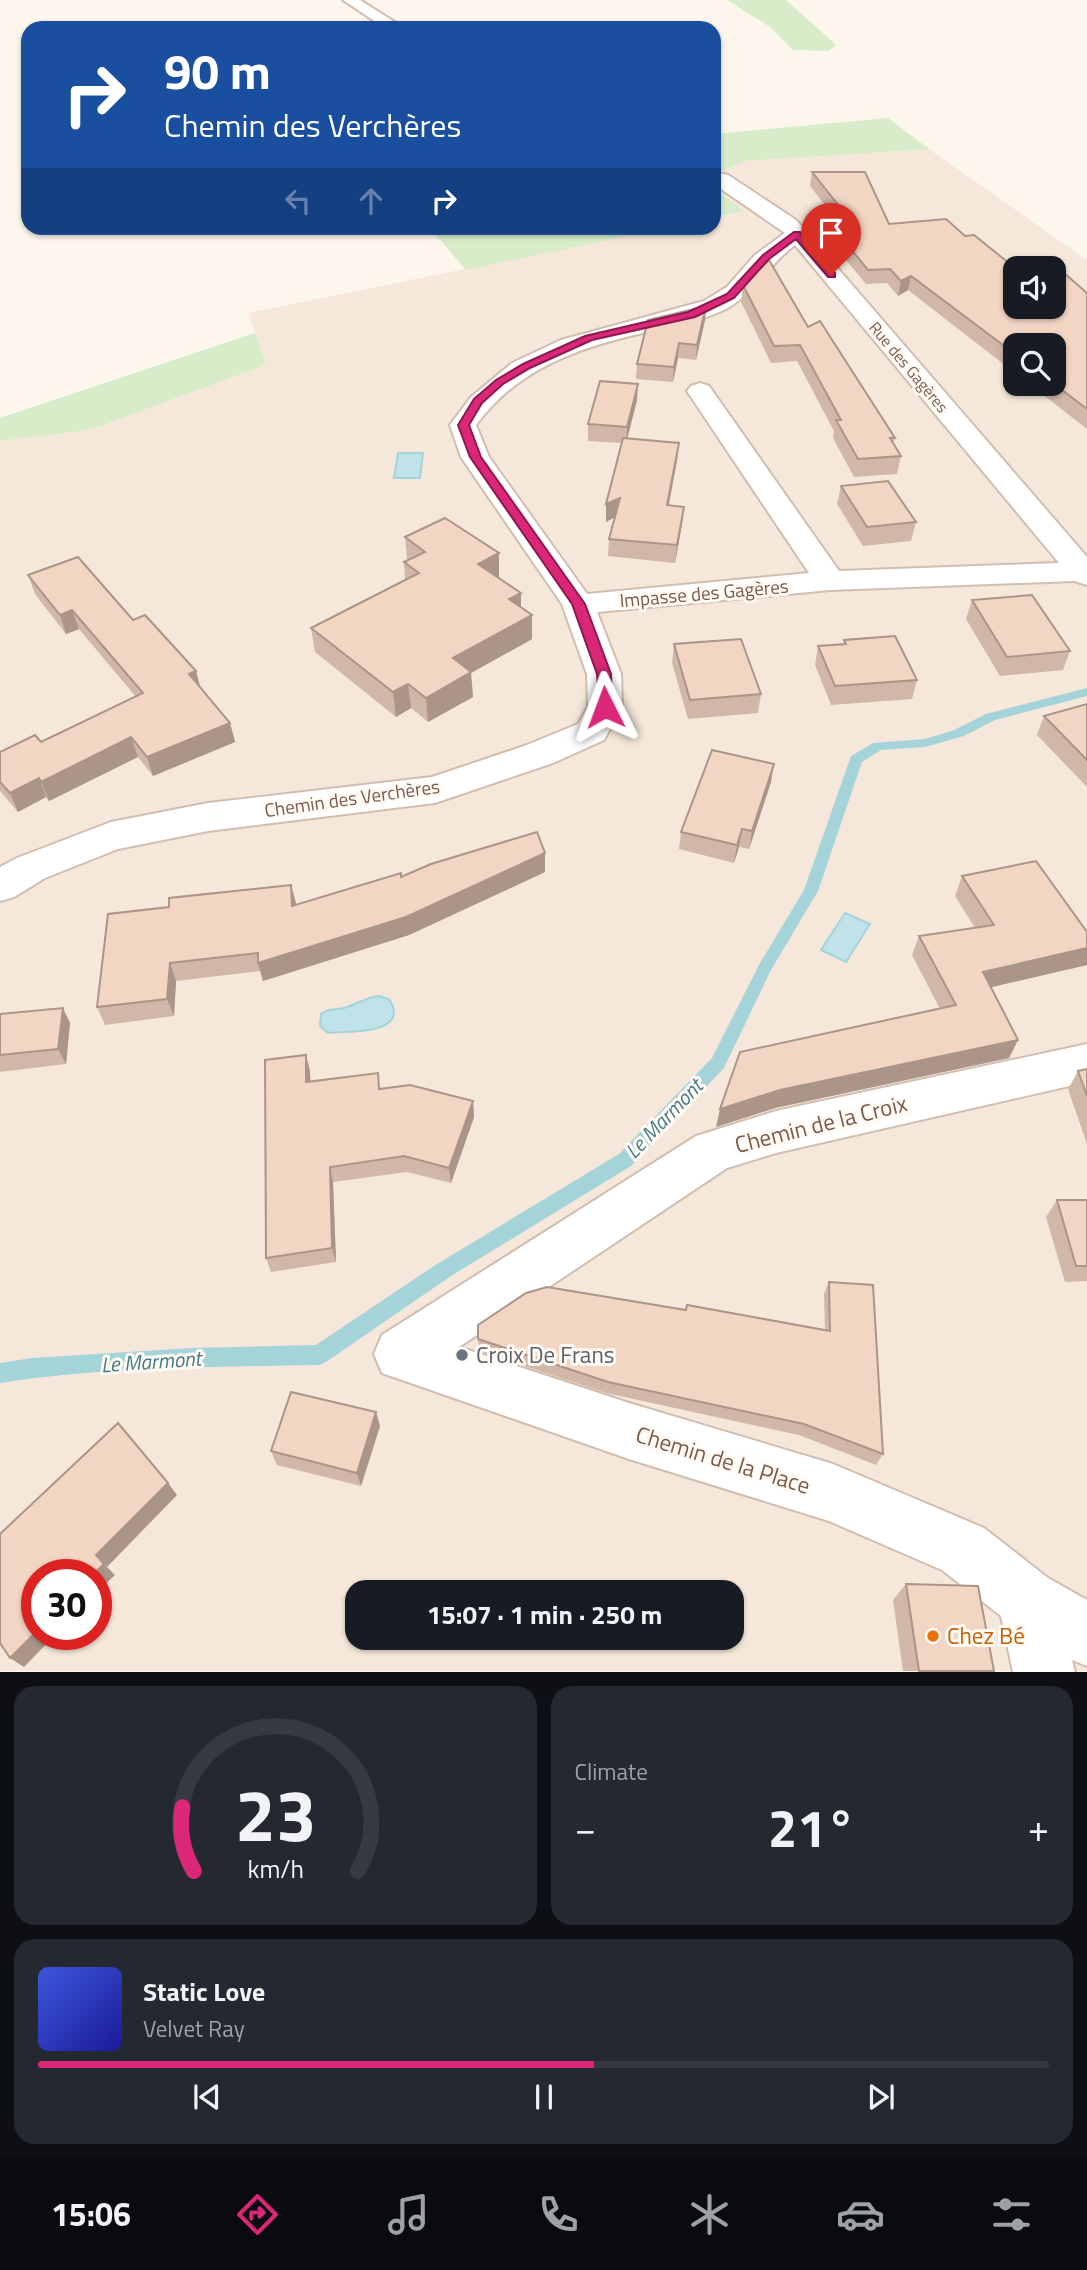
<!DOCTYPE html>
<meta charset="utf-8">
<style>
:root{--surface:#171b24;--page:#242831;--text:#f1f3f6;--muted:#9ea1a6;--line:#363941;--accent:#db2777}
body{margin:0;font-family:"Titillium Web",sans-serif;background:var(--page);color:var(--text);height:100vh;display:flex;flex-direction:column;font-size:26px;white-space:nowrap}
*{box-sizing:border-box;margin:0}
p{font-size:23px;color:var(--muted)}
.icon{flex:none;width:38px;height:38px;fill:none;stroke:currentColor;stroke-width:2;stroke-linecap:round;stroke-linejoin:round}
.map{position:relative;height:1672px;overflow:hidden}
.panel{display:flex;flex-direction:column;gap:14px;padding:14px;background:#0d0f14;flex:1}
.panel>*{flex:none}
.banner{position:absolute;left:21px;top:21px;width:700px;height:214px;border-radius:21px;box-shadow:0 2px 5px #0004;background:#1a4fa0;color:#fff;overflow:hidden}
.tools{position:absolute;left:1003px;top:256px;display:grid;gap:14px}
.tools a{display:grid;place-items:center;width:63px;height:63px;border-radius:14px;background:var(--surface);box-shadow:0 2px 5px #0004;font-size:35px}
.speed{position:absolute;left:21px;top:1559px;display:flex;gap:14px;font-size:35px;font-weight:700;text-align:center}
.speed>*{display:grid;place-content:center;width:91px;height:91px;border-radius:50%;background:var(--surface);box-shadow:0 2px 5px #0004;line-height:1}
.speed .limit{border:10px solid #d22;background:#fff;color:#111}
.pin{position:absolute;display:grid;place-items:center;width:60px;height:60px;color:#fff;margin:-72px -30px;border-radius:50% 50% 50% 0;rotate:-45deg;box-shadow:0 0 7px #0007}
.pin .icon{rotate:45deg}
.me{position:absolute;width:77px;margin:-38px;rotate:357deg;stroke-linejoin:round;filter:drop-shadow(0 0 5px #0008)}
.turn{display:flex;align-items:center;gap:24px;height:147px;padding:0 28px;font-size:32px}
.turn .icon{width:91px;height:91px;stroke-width:2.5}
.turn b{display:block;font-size:49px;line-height:60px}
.lanes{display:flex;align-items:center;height:66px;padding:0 28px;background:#0003;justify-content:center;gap:35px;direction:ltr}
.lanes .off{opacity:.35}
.big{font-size:52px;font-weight:700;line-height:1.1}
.panel .tile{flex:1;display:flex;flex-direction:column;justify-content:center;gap:10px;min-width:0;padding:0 24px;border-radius:21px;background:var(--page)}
.panel .dial{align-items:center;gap:0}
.dial svg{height:182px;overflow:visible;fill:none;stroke:var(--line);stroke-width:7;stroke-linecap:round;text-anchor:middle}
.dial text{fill:var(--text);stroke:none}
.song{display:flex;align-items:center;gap:21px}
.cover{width:84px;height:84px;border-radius:10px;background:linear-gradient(135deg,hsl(230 70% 55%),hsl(240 70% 35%))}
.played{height:7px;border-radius:4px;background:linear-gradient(90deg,var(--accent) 55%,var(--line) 55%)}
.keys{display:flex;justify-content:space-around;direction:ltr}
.heat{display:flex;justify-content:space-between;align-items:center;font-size:38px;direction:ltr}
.panel .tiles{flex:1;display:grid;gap:14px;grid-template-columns:1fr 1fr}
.tile:last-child{grid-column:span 2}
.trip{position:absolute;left:345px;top:1580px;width:399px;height:70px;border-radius:21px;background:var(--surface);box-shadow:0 2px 5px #0004;font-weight:700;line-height:70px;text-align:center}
.tab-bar{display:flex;height:112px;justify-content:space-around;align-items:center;background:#090b0e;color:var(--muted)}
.tab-bar .icon{width:49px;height:49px}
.tab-bar .on{color:var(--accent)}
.tab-bar b{font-size:32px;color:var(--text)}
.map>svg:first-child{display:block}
</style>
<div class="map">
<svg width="1087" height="1672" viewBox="0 0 1087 1672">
<rect width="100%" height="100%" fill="#fdf6ec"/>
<path fill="#f5e8da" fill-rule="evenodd" d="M 929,149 L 1087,260 L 1087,1671 L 0,1671 L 0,441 L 90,430 L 266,365 L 248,313 L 666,228 L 714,228 L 714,217 L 743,211 L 714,187 L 714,175 L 745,161 ZM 1015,268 L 1054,268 L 1054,306 L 1015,306 ZM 1015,345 L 1054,345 L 1054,383 L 1015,383 ZM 37,1575 L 96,1575 L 96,1634 L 37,1634 ZM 357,1592 L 732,1592 L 732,1638 L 357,1638 Z"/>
<g fill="#d8ecc9">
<path d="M 727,0 L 786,0 L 836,45 L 828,51 L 793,50 L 770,27 Z"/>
<path d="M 888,118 L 929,149 L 745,161 L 723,171 L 714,169 L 714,134 Z"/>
<path d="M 714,187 L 716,189 L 744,211 L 714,217 Z"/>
<path d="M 430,228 L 666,228 L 466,270 Z"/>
<path d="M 255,333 L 266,365 L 90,430 L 0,441 L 0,418 Z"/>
</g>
<g fill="#bfe3e8" stroke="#a5d3da" stroke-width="2">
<path d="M 398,453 L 423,453 L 420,478 L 394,478 Z"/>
<path d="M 845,913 L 870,924 L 846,962 L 821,950 Z"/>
<path d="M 380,996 L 389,999 C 412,1035 348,1031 328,1033 L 320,1026 L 321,1014 C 329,1007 337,1011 347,1007 C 360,1003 366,997 380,996 Z"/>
</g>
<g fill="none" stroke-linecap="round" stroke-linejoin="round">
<path fill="#a5d3da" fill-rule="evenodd" d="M 1087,688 L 1087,696 L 995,720 L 964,736 L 925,747 L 881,750 L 862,762 L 818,891 L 771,970 L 724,1068 L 631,1166 L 451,1276 L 326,1362 L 319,1365 C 214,1367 103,1367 0,1383 L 0,1363 L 32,1358 L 192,1348 L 316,1345 L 437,1264 L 619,1154 L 712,1058 L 760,963 L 804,890 L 851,756 L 873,743 L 925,739 L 954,730 L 986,714 Z"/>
<defs>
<g id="street">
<path d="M 343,0 L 360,0 L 404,28 L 385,28 Z"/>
<path d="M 714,172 L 728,175 L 796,220 L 1087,557 L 1087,585 L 1074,581 L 830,590 L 597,612 L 621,674 L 622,707 L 604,740 L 553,763 L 435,803 L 208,831 L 118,849 L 45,878 L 14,897 L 0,901 L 0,867 L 17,858 L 111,822 L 208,803 L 432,777 L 527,745 L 578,724 L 588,707 L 587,674 L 562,604 L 461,457 L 450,425 L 471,397 L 512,363 L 561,340 L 704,301 L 727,287 L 755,255 L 785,233 L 714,184 ZM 795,245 L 1059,563 L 839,571 L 709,386 L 700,383 L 691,386 L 687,391 L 809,573 L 587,594 L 489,457 L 476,425 C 518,368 580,347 647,332 C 673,326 700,321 724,310 C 753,295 769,264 795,245 Z"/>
<path d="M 1087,1044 L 1087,1082 L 776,1153 L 727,1168 L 459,1347 L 629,1403 L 833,1464 L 984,1528 L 1048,1578 L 1087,1600 L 1087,1666 L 1072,1660 L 1075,1672 L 1013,1672 L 1001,1616 L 942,1570 L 829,1521 L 629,1459 L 382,1373 L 374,1354 L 382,1335 L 696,1136 L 776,1111 Z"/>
</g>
</defs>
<use href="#street" stroke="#d1beb0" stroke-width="4"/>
<use href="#street" fill="#fff" fill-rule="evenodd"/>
</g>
<g fill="#d1b7a8">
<path d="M 812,172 L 889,224 L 1015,306 L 1087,293 L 1087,429 L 1028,383 L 1054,383 L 1015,345 L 1015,373 L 908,290 L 898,296 L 887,283 L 866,284 L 835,247 L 837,232 L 846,232 L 810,186 Z"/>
<path d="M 743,285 L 808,327 L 895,438 L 893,443 L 901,456 L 897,474 L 854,477 L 833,438 L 834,431 L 797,361 L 771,363 L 741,302 Z"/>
<path d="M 706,306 L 705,320 L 696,360 L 678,358 L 673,382 L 636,379 L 637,364 Z"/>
<path d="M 637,400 L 627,438 L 679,443 L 677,460 L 669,505 L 682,524 L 675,563 L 608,556 L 609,539 L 614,517 L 606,522 L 606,504 L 622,443 L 588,441 L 588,424 Z"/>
<path d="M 841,486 L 916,522 L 911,541 L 863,546 L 837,504 Z"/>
<path d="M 405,537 L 499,577 L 521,593 L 521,607 L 532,615 L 532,639 L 471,673 L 473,697 L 428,722 L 411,708 L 396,717 L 315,652 L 311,628 L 405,580 L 404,562 L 407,561 Z"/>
<path d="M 28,575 L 133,620 L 196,671 L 200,688 L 230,723 L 235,742 L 153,776 L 138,757 L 49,801 L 46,797 L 18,812 L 0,791 L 0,752 L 41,742 L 136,697 L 79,629 L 66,634 L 35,594 Z"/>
<path d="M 972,600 L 1070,651 L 1063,670 L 1000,676 L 966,619 Z"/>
<path d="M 844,640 L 917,680 L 912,699 L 831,705 L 815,665 L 818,646 L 843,644 Z"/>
<path d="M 674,644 L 761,694 L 758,713 L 688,719 L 672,663 Z"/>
<path d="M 1087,704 L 1087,787 L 1037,735 L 1044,716 Z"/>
<path d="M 771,782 L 749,849 L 739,847 L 734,863 L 679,849 L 681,832 Z"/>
<path d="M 545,872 L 409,935 L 263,981 L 260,971 L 176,981 L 174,1016 L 105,1025 L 97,1007 L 108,914 L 296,905 L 401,877 Z"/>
<path d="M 962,876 L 1087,965 L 991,987 L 1018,1040 L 1009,1058 L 775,1108 L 716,1127 L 940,1009 L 912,955 L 919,936 L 975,928 L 955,896 Z"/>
<path d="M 0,1014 L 70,1023 L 66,1064 L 0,1072 Z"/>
<path d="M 1087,1069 L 1087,1144 L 1068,1089 L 1078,1071 Z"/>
<path d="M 310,1071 L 310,1081 L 473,1101 L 474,1117 L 451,1183 L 407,1172 L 333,1182 L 336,1262 L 271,1272 L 266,1258 Z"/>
<path d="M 1057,1200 L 1087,1200 L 1087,1281 L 1065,1282 L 1046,1217 Z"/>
<path d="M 829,1282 L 883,1454 L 876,1465 L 799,1435 L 606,1393 L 479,1351 L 478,1339 L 686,1310 L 825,1330 L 824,1294 Z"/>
<path d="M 380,1426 L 361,1486 L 277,1465 L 271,1451 Z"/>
<path d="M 906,1584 L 994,1671 L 903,1671 L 893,1600 Z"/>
</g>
<g fill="#aa9588">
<path d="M 911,276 L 908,290 L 898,296 L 901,281 Z"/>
<path d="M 706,306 L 705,320 L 696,360 L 697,345 Z"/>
<path d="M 679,343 L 678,358 L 673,382 L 674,367 Z"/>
<path d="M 638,384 L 637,400 L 626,444 L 627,427 Z"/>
<path d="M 679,443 L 677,460 L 665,523 L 667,505 Z"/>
<path d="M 620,498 L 619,515 L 606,522 L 606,504 Z"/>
<path d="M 684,507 L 682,524 L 675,563 L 677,545 Z"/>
<path d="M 499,553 L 499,577 L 479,588 L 478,564 Z"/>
<path d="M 521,593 L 521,617 L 509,599 Z"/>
<path d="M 72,610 L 79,629 L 66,634 L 60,615 Z"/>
<path d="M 532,615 L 532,639 L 471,673 L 473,697 L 428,722 L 426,698 L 453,658 Z"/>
<path d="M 196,671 L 201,690 L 189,674 Z"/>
<path d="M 408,684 L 411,708 L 396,717 L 393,692 Z"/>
<path d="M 230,723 L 235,742 L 153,776 L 147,757 Z"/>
<path d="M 131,737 L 138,757 L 49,801 L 41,782 Z"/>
<path d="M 774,764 L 771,782 L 749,849 L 752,831 Z"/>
<path d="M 39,778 L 46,797 L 18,812 L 10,793 Z"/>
<path d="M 742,829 L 739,847 L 734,863 L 737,845 Z"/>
<path d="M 545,853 L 545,872 L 409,935 L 263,981 L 258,963 Z"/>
<path d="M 291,885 L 296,903 L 296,924 L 292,906 Z"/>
<path d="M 1087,948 L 1087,965 L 975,991 L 983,972 Z"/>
<path d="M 170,963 L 176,981 L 174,1016 L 167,999 Z"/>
<path d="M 63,1008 L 70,1023 L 66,1064 L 58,1049 Z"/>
<path d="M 1018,1040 L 1009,1058 L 775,1108 L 716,1127 L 720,1109 L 780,1090 Z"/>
<path d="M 306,1055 L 310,1071 L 311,1097 L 306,1082 Z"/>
<path d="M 473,1101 L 474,1117 L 451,1183 L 449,1168 Z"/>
<path d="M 330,1167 L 333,1182 L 336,1262 L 332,1248 Z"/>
<path d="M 376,1412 L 380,1426 L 361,1486 L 357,1473 Z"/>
<path d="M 168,1483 L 177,1495 L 107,1567 L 96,1555 Z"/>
<path d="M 104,1564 L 115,1575 L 96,1593 L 96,1575 L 92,1575 Z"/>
<path d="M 37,1631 L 37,1634 L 56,1634 L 24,1667 L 10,1658 Z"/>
</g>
<g fill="#f3d5c3" stroke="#aa9588" stroke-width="2">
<path d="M 812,172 L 865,172 L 889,224 L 946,219 L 965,236 L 974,235 L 1015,268 L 1015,306 L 1054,306 L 1054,268 L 1034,268 L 1056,266 L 1087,293 L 1087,409 L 1053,383 L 1054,345 L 1015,345 L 1015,354 L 911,276 L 901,281 L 890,269 L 868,270 L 837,232 L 859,231 Z"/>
<path d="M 769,260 L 808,327 L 820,321 L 895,438 L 890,438 L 901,456 L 858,459 L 836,420 L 841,420 L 800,345 L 774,346 L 743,285 Z"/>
<path d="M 706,306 L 697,345 L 679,343 L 674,367 L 637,364 L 648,320 Z"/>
<path d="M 600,381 L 638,384 L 627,427 L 588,424 Z"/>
<path d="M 623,438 L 679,443 L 667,505 L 684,507 L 677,545 L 609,539 L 620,498 L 606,504 Z"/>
<path d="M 888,481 L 916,522 L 867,527 L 841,486 Z"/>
<path d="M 445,518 L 499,553 L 478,564 L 521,593 L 509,599 L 532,615 L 453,658 L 471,672 L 426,698 L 408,684 L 393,692 L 311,628 L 419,573 L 404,562 L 425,552 L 405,537 Z"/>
<path d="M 78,557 L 133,620 L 145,615 L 196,671 L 189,674 L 230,723 L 147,757 L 131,737 L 41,782 L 39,778 L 10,793 L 0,782 L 0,752 L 35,735 L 41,742 L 143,693 L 72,610 L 60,615 L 28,575 Z"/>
<path d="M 1032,595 L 1070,651 L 1007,657 L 972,600 Z"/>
<path d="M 895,636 L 917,680 L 835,686 L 818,646 L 846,644 L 844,640 Z"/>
<path d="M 741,639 L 761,694 L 690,700 L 674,644 Z"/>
<path d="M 1087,704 L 1087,760 L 1044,716 Z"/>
<path d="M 712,750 L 774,764 L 752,831 L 742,829 L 737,845 L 681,832 Z"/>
<path d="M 537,832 L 545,853 L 406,917 L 258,963 L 258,953 L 170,963 L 167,999 L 97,1007 L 108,914 L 169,907 L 169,898 L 291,885 L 292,906 L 401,873 L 401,877 L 431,864 Z"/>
<path d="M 1036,861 L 1087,932 L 1087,948 L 983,972 L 1018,1040 L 780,1090 L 720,1109 L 740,1052 L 956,1005 L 919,936 L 994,925 L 962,876 Z"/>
<path d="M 63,1008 L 58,1049 L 0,1055 L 0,1014 Z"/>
<path d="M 306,1055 L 306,1082 L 378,1073 L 379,1089 L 410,1085 L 473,1101 L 449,1168 L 404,1156 L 330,1167 L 332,1248 L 266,1258 L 265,1060 Z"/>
<path d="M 1087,1069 L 1087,1096 L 1078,1071 Z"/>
<path d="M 1057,1200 L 1087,1200 L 1087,1266 L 1076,1266 Z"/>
<path d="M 829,1282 L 873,1285 L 883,1454 L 804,1424 L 608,1382 L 478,1339 L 478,1325 L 526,1293 L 547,1287 L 686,1310 L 687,1305 L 830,1331 Z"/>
<path d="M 291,1392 L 376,1412 L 357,1473 L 271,1451 Z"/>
<path d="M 118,1423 L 168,1483 L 96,1555 L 104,1564 L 92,1575 L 37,1575 L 37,1631 L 10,1658 L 0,1643 L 0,1534 Z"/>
<path d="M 906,1584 L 978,1586 L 994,1671 L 919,1671 Z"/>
</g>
<path fill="#db2777" stroke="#8e194d" stroke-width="2" d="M 794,232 L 800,232 L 835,273 L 835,277 L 828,277 L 796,239 L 769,259 L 734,298 L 695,317 L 592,340 L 530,368 L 503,384 L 482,403 L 469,425 L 481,457 L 585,604 L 611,674 L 612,707 L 610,711 L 600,711 L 597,674 L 572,604 L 470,457 L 458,425 L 474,399 L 496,380 L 523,364 L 585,336 L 688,312 L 727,294 L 763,255 Z"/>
<circle fill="#6b7280" stroke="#fffaf3" stroke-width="2.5" cx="462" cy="1355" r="7"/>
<circle fill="#e8710a" stroke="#fffaf3" stroke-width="2.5" cx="933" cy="1636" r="7"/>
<g text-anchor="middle" stroke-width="6" stroke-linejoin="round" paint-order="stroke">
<g font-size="16" fill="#7a5c4d" stroke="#fffaf3">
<text transform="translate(909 367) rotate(50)" y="6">Rue des Gagères</text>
</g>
<g font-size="19" fill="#7a5c4d" stroke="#fffaf3">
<text transform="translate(704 593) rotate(-5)" y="7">Impasse des Gagères</text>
<text transform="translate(352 798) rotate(-8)" y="7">Chemin des Verchères</text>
</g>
<g font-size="21" font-style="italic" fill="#437c86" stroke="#fffaf3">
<text transform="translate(664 1119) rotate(-46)" y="7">Le Marmont</text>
<text transform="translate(151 1362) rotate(-4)" y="7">Le Marmont</text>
</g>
<g font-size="23" fill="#7a5c4d" stroke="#fffaf3">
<text transform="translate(821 1124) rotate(-14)" y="8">Chemin de la Croix</text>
<text transform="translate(723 1460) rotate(17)" y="8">Chemin de la Place</text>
</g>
<g font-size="23" fill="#5b616d" stroke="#fffaf3" text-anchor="start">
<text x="476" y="1363">Croix De Frans</text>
</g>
<g font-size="23" fill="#c56008" stroke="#fffaf3" text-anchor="start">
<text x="947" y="1644">Chez Bé</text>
</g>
</g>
</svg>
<div class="tools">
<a><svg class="icon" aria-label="sound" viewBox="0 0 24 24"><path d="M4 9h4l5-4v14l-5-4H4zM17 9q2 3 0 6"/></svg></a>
<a><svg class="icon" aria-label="search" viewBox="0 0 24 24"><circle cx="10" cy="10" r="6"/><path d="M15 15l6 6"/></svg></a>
</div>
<div class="speed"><div class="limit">30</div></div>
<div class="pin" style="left:831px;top:275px;background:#d93025"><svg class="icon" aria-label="arrive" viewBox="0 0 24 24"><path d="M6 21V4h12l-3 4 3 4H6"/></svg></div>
<svg class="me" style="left:605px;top:707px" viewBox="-20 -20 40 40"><path d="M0-17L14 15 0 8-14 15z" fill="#db2777" stroke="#fff" stroke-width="4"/></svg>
<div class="trip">15:07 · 1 min · 250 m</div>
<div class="banner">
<div class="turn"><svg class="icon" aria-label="right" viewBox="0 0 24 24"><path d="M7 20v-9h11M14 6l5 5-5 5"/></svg><div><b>90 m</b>Chemin des Verchères</div></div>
<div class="lanes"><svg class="icon off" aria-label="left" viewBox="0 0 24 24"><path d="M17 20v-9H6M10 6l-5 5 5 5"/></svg><svg class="icon off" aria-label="ahead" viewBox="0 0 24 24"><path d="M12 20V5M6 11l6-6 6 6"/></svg><svg class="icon" aria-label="right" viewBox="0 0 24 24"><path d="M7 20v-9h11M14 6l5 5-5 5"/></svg></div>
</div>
</div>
<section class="panel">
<div class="tiles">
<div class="tile dial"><svg viewBox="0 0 100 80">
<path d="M14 69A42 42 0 1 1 86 69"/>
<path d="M14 69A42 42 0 0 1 9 41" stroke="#db2777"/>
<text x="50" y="56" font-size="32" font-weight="700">23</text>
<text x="50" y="72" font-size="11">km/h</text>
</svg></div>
<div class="tile"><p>Climate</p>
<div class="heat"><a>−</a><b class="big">21°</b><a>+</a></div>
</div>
<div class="tile">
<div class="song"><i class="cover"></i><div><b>Static Love</b><p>Velvet Ray</p></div></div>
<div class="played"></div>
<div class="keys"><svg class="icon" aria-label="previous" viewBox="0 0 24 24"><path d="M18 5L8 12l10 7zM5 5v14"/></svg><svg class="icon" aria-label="pause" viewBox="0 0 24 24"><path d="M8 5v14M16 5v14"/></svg><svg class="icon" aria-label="next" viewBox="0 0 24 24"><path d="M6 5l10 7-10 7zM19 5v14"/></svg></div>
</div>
</div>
</section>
<nav class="tab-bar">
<b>15:06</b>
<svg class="icon on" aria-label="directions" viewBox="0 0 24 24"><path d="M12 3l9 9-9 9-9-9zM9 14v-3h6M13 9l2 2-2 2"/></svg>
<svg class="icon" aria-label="music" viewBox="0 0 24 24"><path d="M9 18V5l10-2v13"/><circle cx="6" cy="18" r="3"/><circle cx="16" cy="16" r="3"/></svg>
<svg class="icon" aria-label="phone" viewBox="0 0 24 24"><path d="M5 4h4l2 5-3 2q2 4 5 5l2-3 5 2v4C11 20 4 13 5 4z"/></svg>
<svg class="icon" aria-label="climate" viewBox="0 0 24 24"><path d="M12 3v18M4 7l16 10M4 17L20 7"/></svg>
<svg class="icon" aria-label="car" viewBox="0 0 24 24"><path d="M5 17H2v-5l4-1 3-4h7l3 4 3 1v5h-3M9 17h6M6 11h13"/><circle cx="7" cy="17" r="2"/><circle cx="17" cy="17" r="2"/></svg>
<svg class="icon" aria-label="filters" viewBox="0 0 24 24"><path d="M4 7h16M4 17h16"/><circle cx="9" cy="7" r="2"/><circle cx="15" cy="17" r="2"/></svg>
</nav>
